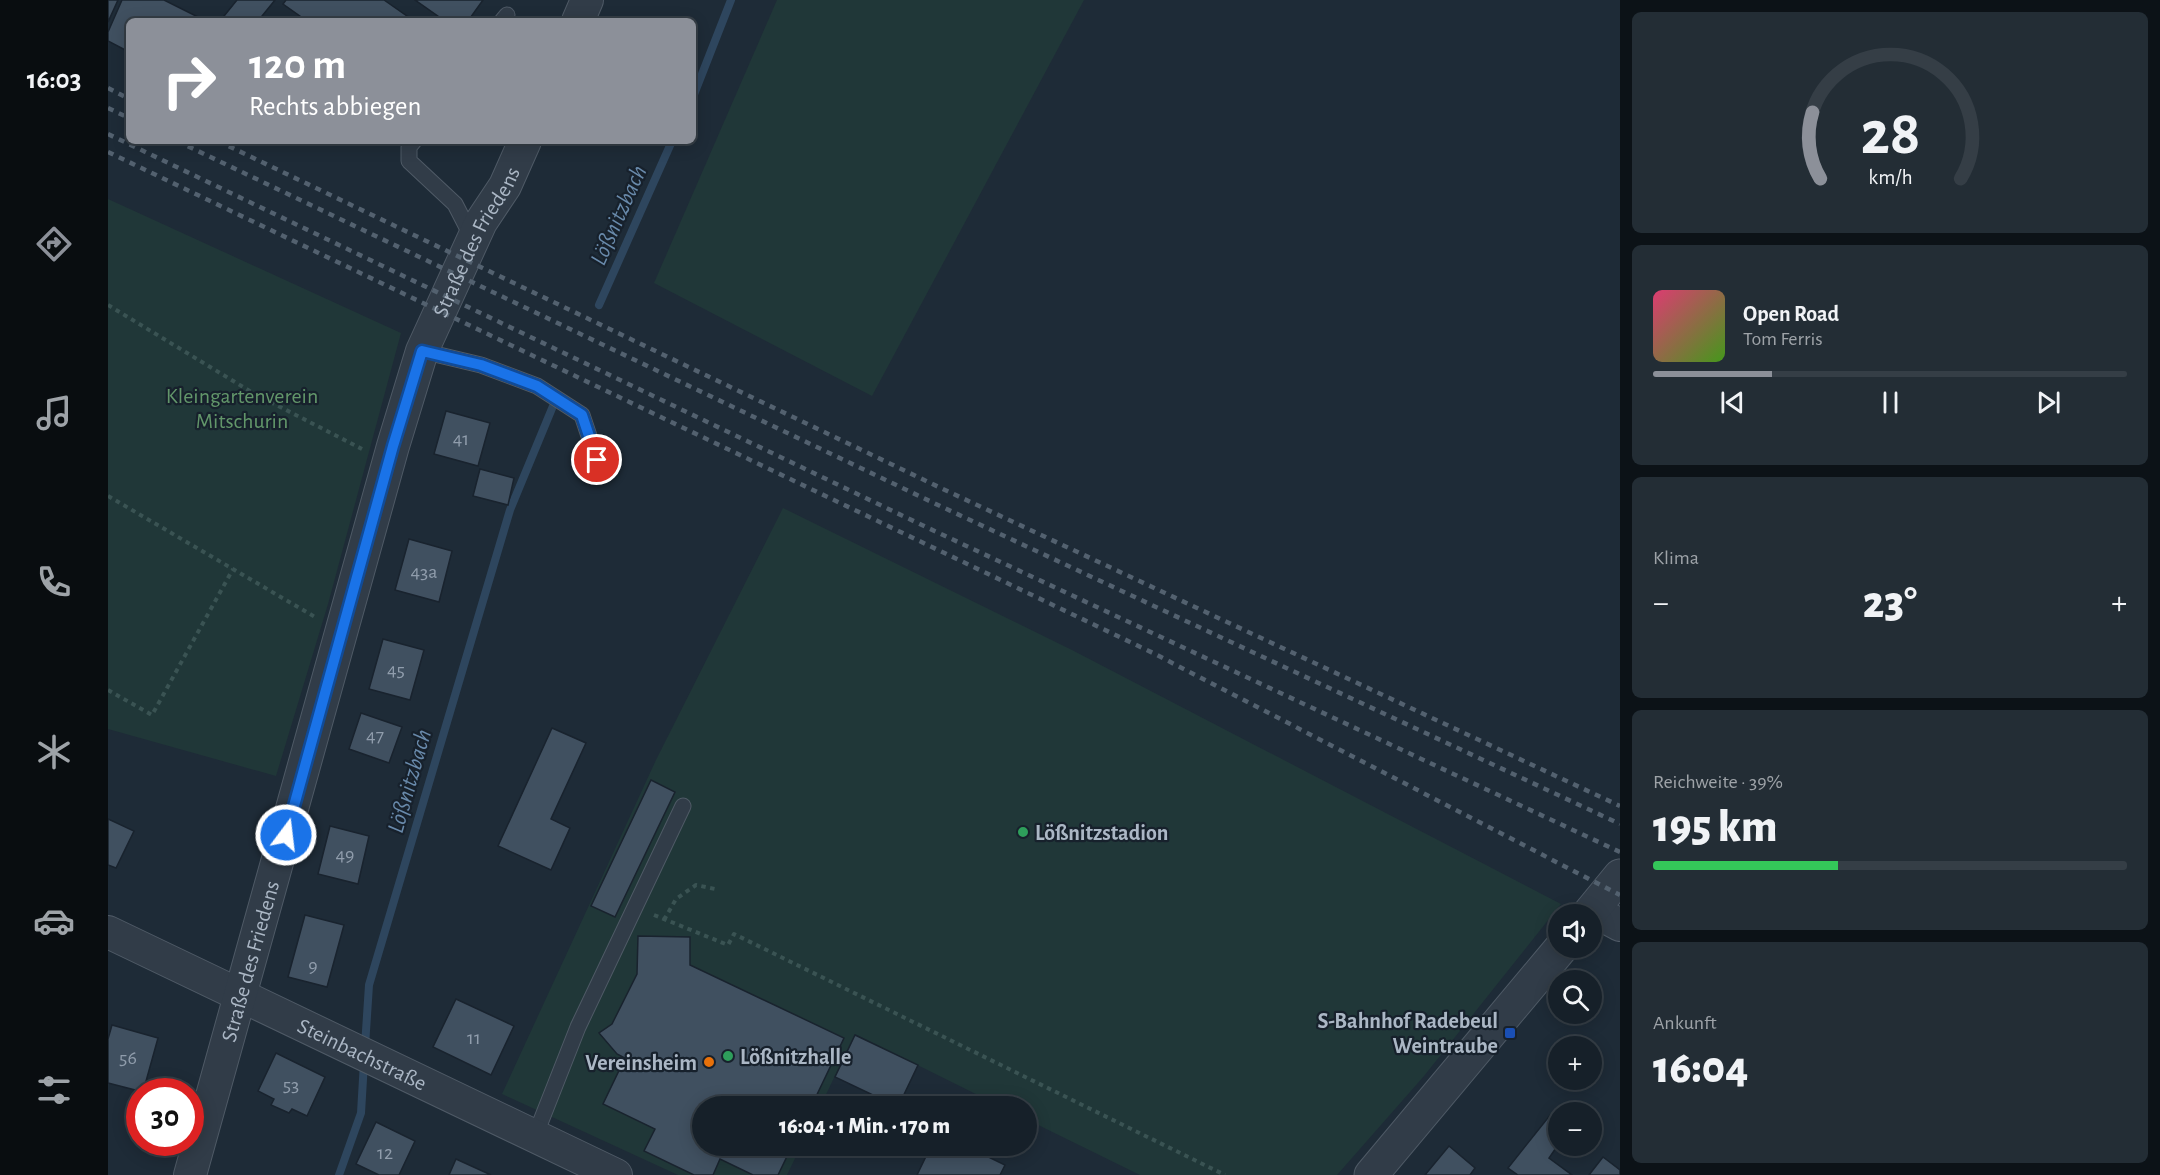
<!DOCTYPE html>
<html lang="de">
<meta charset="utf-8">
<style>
:root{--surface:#162029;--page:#232d35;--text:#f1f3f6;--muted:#9ea3a8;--line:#353e46;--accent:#8c9099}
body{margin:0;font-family:"Alegreya Sans",sans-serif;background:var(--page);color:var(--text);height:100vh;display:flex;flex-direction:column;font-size:22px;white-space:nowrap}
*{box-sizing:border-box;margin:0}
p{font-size:20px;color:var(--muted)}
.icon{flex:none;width:33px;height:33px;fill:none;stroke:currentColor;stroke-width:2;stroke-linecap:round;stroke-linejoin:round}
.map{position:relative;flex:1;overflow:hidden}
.drawer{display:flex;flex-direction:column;gap:12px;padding:12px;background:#0c1217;width:540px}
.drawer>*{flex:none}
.banner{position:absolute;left:18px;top:18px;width:570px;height:126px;border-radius:9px;box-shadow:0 3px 15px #0003,0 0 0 2px var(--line);background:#8c9099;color:#fff;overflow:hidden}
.buttons{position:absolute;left:1440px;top:904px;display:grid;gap:12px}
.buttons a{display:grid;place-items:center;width:54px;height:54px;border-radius:50%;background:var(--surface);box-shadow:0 3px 15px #0003,0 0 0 2px var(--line);font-size:30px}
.speed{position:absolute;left:18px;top:1078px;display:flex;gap:12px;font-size:30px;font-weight:700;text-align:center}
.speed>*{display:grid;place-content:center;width:78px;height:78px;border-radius:50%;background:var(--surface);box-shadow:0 3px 15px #0003,0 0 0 2px var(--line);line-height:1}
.speed .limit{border:9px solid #d22;background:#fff;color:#111}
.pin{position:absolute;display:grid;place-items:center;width:51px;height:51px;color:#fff;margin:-26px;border:3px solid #fff;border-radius:50%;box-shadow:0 2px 6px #0007}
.me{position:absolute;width:66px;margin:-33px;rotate:15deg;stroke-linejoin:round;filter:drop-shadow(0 0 4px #0008)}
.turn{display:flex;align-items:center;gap:21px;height:126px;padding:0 24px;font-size:27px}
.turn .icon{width:78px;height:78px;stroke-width:2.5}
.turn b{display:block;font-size:42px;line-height:51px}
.big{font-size:45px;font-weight:800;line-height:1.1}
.drawer .card{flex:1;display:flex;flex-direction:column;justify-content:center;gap:9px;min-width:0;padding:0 21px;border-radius:9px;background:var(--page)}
.drawer .dial{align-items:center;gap:0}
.dial svg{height:156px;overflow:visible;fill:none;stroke:var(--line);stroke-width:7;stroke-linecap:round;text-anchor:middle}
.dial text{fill:var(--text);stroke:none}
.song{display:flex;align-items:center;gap:18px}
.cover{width:72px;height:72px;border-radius:9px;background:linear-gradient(135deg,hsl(340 70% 55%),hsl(100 70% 35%))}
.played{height:6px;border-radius:3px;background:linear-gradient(90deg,var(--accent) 25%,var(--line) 25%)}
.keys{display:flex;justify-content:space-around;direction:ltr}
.heat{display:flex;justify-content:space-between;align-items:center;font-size:33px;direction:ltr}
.charge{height:9px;border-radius:4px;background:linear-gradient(90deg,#34c759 39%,var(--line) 0)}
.trip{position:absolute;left:584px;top:1096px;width:345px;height:60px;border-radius:30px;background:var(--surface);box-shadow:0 3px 15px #0003,0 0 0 2px var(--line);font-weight:800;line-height:60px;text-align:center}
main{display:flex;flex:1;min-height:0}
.dock{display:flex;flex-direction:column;width:108px;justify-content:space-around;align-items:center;background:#090d10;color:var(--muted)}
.dock .icon{width:42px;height:42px}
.dock .active{color:var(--accent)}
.dock b{font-size:27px;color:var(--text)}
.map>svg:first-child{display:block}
</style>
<main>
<nav class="dock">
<b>16:03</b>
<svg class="icon active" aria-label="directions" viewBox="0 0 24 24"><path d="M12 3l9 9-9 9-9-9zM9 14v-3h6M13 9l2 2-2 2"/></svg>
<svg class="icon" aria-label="music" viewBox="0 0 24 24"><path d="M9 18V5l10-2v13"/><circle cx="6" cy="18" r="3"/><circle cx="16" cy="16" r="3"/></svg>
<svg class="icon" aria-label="phone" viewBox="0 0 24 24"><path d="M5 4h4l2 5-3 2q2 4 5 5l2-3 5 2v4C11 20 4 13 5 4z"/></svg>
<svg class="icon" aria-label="climate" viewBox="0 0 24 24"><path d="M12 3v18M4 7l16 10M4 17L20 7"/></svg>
<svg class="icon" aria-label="car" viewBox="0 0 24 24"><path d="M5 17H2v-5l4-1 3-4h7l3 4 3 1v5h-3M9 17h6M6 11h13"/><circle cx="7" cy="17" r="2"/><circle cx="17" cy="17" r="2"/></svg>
<svg class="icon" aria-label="filters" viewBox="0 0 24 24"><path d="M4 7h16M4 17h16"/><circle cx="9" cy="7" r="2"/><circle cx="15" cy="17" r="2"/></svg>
</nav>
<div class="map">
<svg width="1512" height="1175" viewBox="0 0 1512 1175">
<rect width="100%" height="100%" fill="#1e2b37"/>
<g fill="#203738">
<path d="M 669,0 L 976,0 L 764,396 L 546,283 Z"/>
<path d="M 0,199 L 293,333 L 220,604 L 168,776 L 0,729 Z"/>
<path d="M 675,508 L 964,650 L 1453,904 L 1316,1076 L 1229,1175 L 1032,1175 L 918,1119 L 918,1107 L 894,1107 L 747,1034 L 712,1107 L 594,1107 L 594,1146 L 693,1146 L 679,1175 L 570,1175 L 394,1094 L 548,760 Z"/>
</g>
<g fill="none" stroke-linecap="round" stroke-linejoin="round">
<g stroke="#2e465e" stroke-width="8">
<path d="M 585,97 L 623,0"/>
<path d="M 491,305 L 564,141"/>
<path d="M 257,1046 L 261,985 L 402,510 L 445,406"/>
<path d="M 231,1175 L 253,1113 L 256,1062"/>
</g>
</g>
<g fill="#405060" stroke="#19232e" stroke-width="1.5">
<path d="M 0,0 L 10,0 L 0,22 Z"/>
<path d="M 14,0 L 56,0 L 98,21 L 21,21 L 21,52 L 0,41 L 0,32 Z"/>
<path d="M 129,0 L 167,0 L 150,21 L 112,21 Z"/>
<path d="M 178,0 L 276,0 L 306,21 L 199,21 L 175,4 Z"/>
<path d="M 307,0 L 375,0 L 360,21 L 337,21 Z"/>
<path d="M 338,411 L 382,423 L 370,466 L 326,454 Z"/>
<path d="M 372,469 L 406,478 L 400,505 L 365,496 Z"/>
<path d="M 301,539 L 344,551 L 331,602 L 287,590 Z"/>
<path d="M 275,639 L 316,650 L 302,700 L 261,689 Z"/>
<path d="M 253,713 L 294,727 L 281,763 L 241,749 Z"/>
<path d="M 444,728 L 478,743 L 443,819 L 462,828 L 443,870 L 390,846 Z"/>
<path d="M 543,780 L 567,792 L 507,917 L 483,906 Z"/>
<path d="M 0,819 L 26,831 L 8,868 L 0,865 Z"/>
<path d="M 222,826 L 261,836 L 250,884 L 210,874 Z"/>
<path d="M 197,915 L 236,925 L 219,987 L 180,977 Z"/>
<path d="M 530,936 L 582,937 L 582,965 L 736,1038 L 703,1107 L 594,1107 L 594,1146 L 684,1146 L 670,1175 L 645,1175 L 612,1159 L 605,1175 L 586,1175 L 536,1151 L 547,1129 L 495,1104 L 517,1058 L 509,1054 L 491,1033 L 504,1024 L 529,974 Z"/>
<path d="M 348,999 L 406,1026 L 383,1075 L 325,1047 Z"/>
<path d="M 4,1025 L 50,1038 L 35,1092 L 0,1083 L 0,1039 Z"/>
<path d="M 747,1035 L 810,1065 L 790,1107 L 727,1077 Z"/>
<path d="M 168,1053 L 217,1077 L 199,1116 L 184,1109 L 181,1113 L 163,1105 L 166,1099 L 150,1091 Z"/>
<path d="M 1443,1114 L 1450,1120 L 1450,1145 L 1441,1158 L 1464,1175 L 1410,1175 L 1400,1168 Z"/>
<path d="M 268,1122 L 307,1141 L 291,1175 L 271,1175 L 248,1164 Z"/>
<path d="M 823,1146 L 858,1146 L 897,1165 L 892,1175 L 809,1175 Z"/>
<path d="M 1341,1146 L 1367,1168 L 1362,1175 L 1317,1175 Z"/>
<path d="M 1495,1157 L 1512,1170 L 1512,1175 L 1481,1175 Z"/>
<path d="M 348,1159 L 383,1175 L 341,1175 Z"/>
</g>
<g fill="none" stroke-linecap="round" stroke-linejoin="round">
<defs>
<g id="service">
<path d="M 394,21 L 399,15"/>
<path d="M 306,141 L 301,147 L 301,161 L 347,204 L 365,239"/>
<path d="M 314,351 L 373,365 L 429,386 L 474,415 L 489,460"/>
<path d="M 427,1136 L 470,1027 L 575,806"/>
</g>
<g id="minor">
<path d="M 470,21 L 479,0"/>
<path d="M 1484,910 L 1512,925"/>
<path id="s1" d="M 0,932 L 508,1175"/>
<path id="s2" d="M 82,1175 L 285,446 L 314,351 L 373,222 L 397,186 L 417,141"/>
</g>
<g id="tertiary">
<path d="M 1480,915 L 1512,876"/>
<path d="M 1263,1175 L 1453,948"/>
</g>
</defs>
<use href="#service" stroke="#4f5a66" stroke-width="17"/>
<use href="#minor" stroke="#4f5a66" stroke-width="34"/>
<use href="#tertiary" stroke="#4f5a66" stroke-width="35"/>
<g stroke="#3a5353" stroke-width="4" stroke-dasharray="4.5 4.5" stroke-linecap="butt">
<path d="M 0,305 L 145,393 L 254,449"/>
<path d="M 0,496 L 207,617"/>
<path d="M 0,690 L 44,715 L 125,569"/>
<path d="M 546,915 L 620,945 L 626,934 L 1117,1175"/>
<path d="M 556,920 L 568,899 L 588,885 L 607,889"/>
</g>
<use href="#service" stroke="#313c48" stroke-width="15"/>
<use href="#minor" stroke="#313c48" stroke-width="32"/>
<use href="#tertiary" stroke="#313c48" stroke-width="33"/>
<g stroke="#53616f" stroke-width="4.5" stroke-dasharray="6 6" stroke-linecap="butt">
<path d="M 0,88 L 21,99"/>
<path d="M 0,108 L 21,118"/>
<path d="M 0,134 L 818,527 L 1512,852"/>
<path d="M 69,141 L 830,505 L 1512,824"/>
<path d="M 110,141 L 837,490 L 1512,806"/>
<path d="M 0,152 L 1045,653 L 1512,895"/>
</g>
</g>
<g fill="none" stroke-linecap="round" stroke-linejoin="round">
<defs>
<path id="route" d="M 178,835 L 285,446 L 314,351 L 373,365 L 429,386 L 474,415 L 489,460"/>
</defs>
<use href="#route" stroke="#114b97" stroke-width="15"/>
<use href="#route" stroke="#1a73e8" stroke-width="10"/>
</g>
<g fill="#2e9e5b" stroke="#17212c" stroke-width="2">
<circle cx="915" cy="832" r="6"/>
<circle cx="620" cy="1056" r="6"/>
</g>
<rect fill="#1a4fb4" stroke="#17212c" stroke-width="2" x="1396" y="1027" width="12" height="12" rx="3"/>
<circle fill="#e8710a" stroke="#17212c" stroke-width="2" cx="601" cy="1062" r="6"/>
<g text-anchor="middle" stroke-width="4.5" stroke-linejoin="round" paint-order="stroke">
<g font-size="20" fill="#909dac">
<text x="353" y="445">41</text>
<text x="316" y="578">43a</text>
<text x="288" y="676">45</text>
<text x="267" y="742">47</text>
<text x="237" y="861">49</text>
<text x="205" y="972">9</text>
<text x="366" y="1044">11</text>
<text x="20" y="1064">56</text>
<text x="183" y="1091">53</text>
<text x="277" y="1159">12</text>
</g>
<g font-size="22" fill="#abb7c5" stroke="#17212c">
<text dy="8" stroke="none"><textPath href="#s2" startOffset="978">Straße des Friedens</textPath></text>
<text dy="8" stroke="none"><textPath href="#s2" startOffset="222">Straße des Friedens</textPath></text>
<text dy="8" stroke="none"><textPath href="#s1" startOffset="282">Steinbachstraße</textPath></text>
</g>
<g font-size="22" fill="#62966a" stroke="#17212c">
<text x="134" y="403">Kleingartenverein<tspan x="134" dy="25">Mitschurin</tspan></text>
</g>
<g font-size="22" font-weight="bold" fill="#abb7c5" stroke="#17212c" text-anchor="start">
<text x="927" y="840">Lößnitzstadion</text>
<text x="1390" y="1028" text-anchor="end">S-Bahnhof Radebeul<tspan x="1390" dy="25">Weintraube</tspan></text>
<text x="632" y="1064">Lößnitzhalle</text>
<text x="589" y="1070" text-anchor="end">Vereinsheim</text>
</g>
<g font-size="24" font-style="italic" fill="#698aab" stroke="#17212c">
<text transform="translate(510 215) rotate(-66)" y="8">Lößnitzbach</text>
<text transform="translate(301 781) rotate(-74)" y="8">Lößnitzbach</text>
</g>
</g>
</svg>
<div class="buttons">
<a><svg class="icon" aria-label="sound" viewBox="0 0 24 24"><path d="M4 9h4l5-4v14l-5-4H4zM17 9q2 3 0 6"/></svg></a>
<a><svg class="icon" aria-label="search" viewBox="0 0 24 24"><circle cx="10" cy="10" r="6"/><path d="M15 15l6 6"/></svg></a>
<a>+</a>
<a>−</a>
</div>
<div class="speed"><div class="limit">30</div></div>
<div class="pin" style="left:489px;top:460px;background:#d93025"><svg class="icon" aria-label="arrive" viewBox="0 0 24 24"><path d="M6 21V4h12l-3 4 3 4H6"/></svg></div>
<svg class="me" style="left:178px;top:835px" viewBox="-20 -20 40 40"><circle r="17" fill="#1a73e8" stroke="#fff" stroke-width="3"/><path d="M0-11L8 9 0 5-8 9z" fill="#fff"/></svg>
<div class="trip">16:04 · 1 Min. · 170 m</div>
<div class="banner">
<div class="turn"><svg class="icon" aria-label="right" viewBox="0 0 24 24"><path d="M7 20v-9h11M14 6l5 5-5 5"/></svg><div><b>120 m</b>Rechts abbiegen</div></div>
</div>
</div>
<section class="drawer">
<div class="card dial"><svg viewBox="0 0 100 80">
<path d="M14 69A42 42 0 1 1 86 69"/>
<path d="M14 69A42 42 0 0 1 10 35" stroke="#8c9099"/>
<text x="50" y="56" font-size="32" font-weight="700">28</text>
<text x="50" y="72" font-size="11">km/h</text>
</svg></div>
<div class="card">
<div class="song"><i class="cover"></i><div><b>Open Road</b><p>Tom Ferris</p></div></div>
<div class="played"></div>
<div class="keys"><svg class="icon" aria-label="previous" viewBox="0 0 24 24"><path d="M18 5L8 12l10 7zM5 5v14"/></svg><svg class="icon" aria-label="pause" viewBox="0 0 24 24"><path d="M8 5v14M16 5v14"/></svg><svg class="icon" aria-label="next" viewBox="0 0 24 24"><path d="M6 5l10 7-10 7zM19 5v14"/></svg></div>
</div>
<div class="card"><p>Klima</p>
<div class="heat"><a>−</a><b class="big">23°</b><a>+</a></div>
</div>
<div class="card"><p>Reichweite · 39%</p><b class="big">195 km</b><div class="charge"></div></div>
<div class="card"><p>Ankunft</p><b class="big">16:04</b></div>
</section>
</main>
